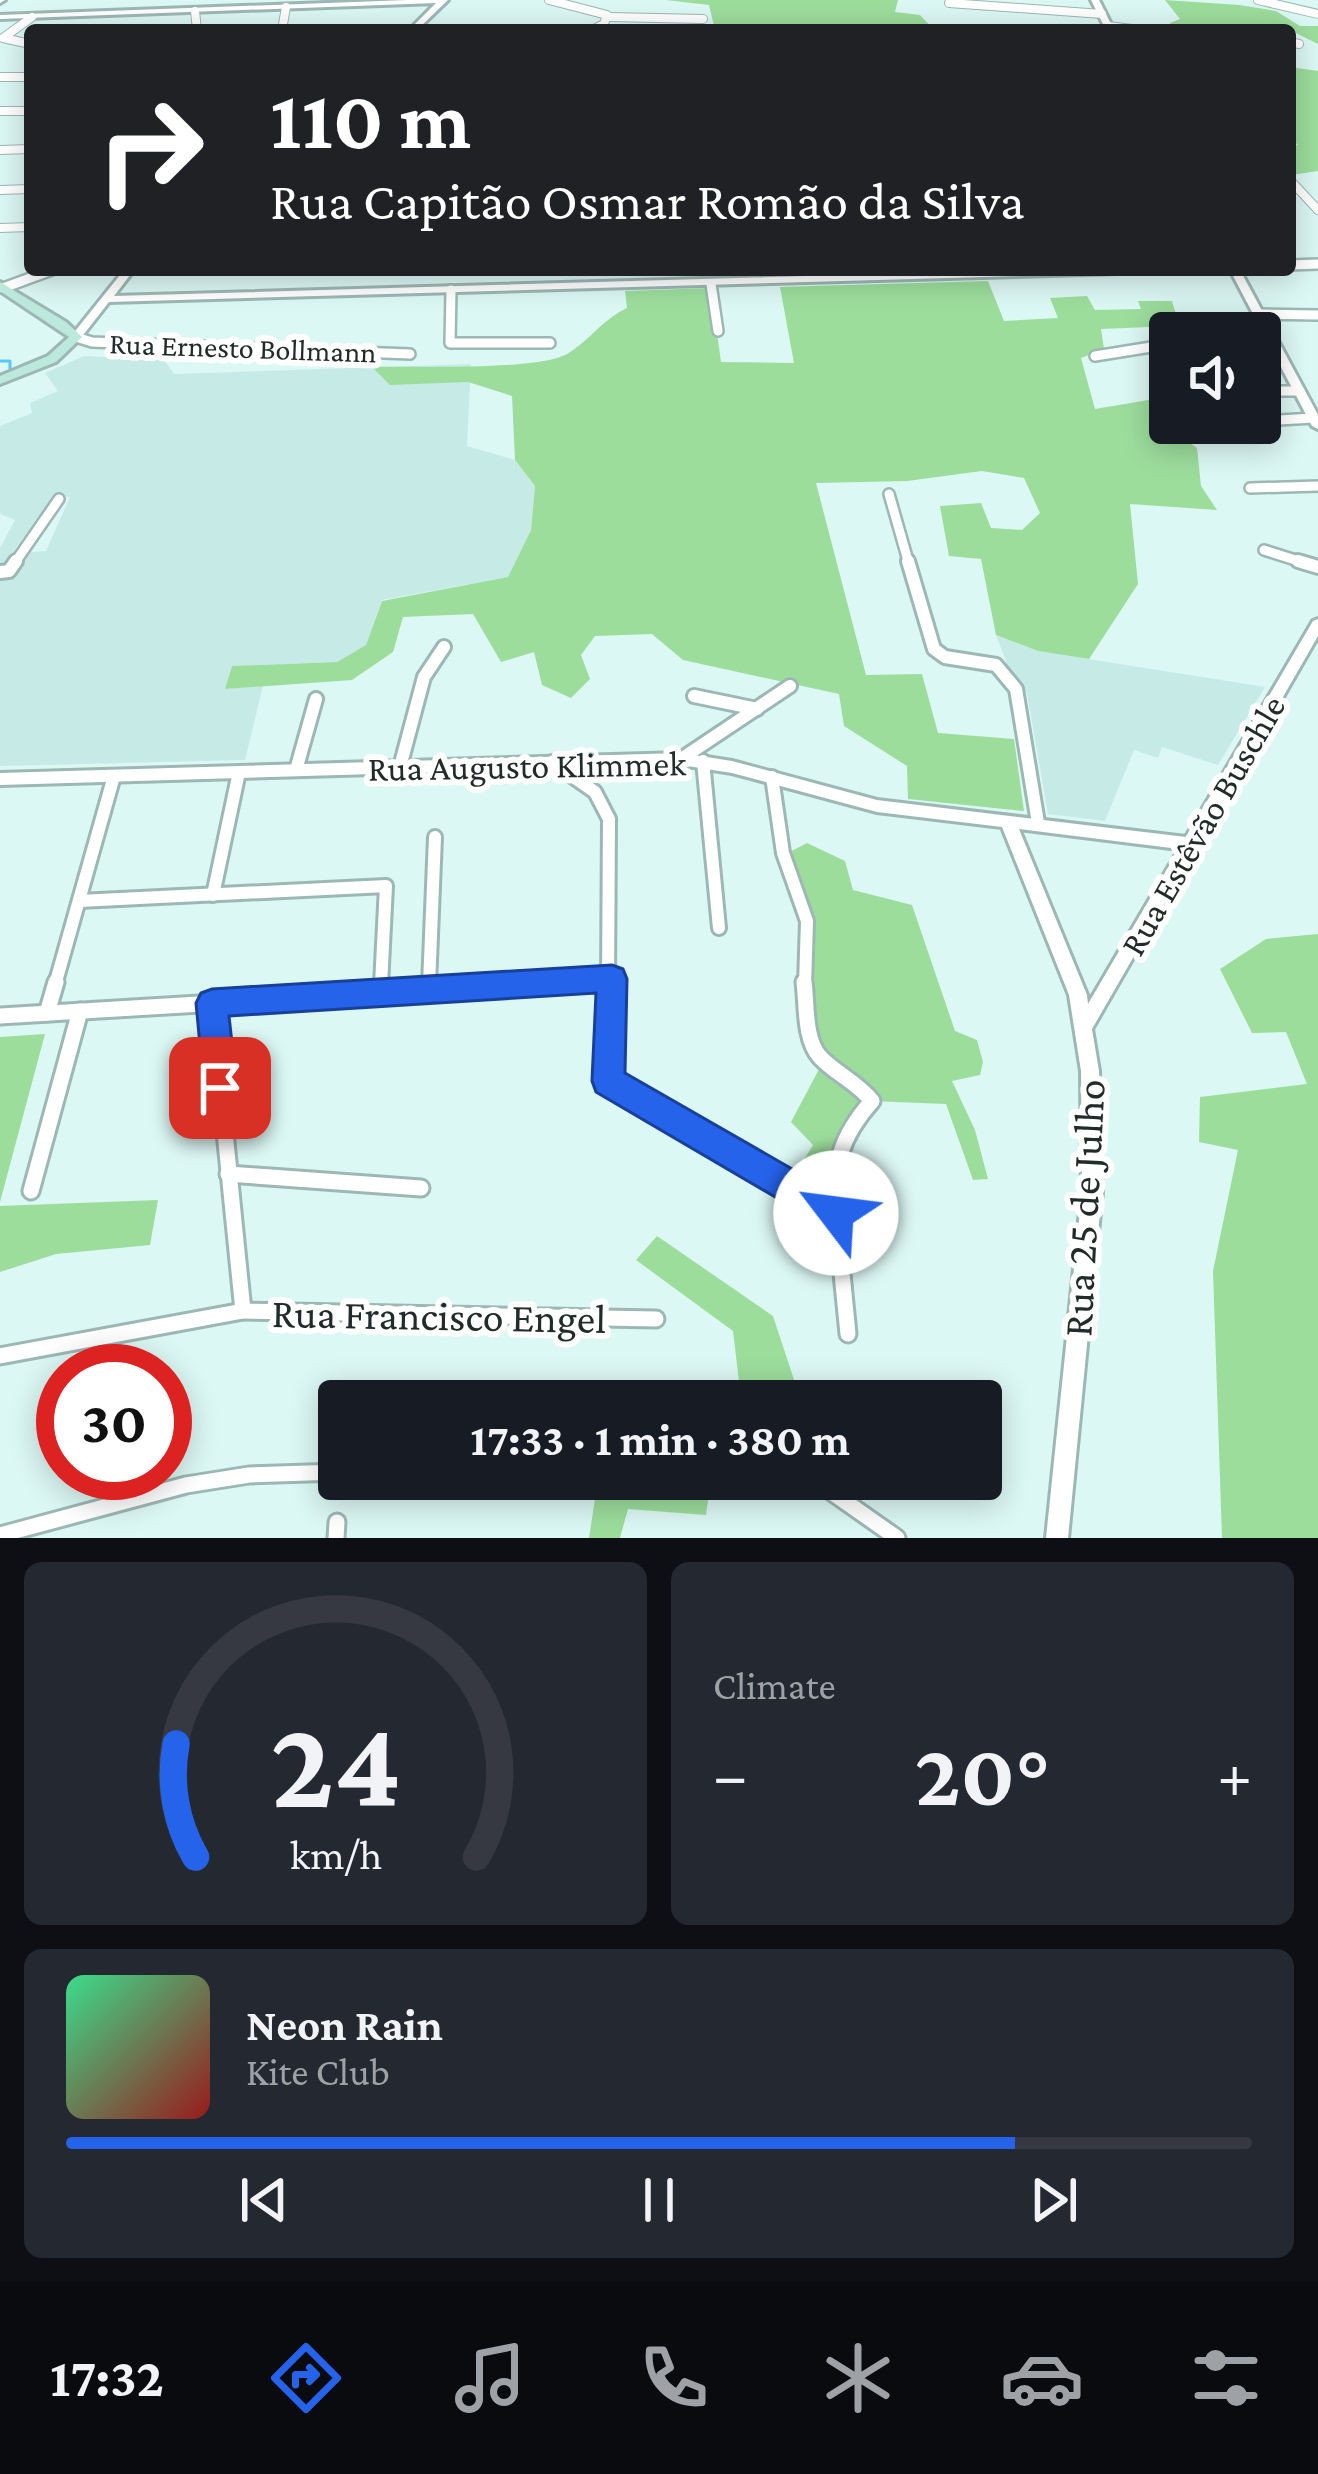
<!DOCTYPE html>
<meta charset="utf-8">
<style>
:root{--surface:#171b24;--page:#242831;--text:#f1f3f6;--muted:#9ea1a6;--line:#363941;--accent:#2563eb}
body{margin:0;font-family:"Crimson Pro",serif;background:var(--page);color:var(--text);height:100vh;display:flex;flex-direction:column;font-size:45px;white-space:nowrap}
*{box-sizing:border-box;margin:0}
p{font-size:39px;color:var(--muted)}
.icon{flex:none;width:66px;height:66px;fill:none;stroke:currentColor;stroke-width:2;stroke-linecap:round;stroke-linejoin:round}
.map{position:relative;height:1538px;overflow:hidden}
.sheet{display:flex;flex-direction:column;gap:24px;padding:24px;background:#0d0f14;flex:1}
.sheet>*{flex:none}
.top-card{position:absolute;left:24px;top:24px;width:1272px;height:252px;border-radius:12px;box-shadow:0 6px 30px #0003;background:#202124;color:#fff;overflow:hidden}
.tools{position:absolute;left:1149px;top:312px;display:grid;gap:24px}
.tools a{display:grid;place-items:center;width:132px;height:132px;border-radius:12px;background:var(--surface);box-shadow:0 6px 30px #0003;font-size:60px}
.speed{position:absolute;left:36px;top:1344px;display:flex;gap:24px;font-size:60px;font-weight:700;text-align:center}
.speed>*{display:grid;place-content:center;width:156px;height:156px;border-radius:50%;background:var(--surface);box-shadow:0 6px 30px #0003;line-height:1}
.speed .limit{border:18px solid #d22;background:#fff;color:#111}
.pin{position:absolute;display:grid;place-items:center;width:102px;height:102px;color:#fff;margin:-51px;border-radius:24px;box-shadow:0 6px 18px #0006}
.me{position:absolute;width:132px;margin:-66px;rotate:300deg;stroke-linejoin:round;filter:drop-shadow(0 0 9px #0008)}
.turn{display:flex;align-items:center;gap:42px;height:252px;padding:0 48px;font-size:54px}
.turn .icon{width:156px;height:156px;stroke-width:2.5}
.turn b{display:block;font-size:84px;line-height:102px}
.big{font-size:90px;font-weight:700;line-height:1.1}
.sheet .widget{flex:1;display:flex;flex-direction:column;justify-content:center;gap:18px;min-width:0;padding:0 42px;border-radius:18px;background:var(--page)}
.sheet .dial{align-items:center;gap:0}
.dial svg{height:312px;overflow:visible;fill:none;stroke:var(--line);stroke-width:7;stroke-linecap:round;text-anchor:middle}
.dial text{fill:var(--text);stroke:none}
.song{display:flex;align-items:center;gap:36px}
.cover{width:144px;height:144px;border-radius:18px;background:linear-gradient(135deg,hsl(150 70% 55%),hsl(0 70% 35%))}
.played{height:12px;border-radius:6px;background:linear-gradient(90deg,var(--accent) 80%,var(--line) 80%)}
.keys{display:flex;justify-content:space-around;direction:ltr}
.heat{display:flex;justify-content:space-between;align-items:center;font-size:66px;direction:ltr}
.sheet .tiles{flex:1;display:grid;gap:24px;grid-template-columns:1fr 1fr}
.widget:last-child{grid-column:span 2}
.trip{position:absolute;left:318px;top:1380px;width:684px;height:120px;border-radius:12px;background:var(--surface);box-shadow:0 6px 30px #0003;font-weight:700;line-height:120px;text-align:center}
.menu{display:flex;height:192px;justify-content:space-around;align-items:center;background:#090b0e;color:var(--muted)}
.menu .icon{width:84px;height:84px}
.menu .current{color:var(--accent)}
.menu b{font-size:54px;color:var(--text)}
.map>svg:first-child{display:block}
</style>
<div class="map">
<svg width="1318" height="1538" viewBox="0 0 1318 1538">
<rect width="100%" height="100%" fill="#dcf8f4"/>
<g fill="#c6ebe6">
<path d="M 84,356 L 164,360 L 174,374 L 471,364 L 467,446 L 515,460 L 535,486 L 531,530 L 508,577 L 382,600 L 366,645 L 337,662 L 232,666 L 226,689 L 263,686 L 245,760 L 0,766 L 0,578 L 13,576 L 21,553 L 46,551 L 70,497 L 53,496 L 5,563 L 0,564 L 0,548 L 15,520 L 0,514 L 0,426 L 32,413 L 30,403 L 58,391 L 45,373 Z"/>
<path d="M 996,635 L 1038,651 L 1265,687 L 1218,765 L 1162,747 L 1158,758 L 1134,750 L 1105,821 L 1048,814 L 1027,693 L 1007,664 Z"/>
</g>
<g fill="#9cdd9c">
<path d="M 666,0 L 898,0 L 895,12 L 920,15 L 932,28 L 952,30 L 715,30 L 709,5 Z"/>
<path d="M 1165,0 L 1239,5 L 1276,11 L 1300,26 L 1318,26 L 1318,44 L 1290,30 L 1173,30 L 1170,23 L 1180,19 Z"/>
<path d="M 1290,67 L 1318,71 L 1318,171 L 1291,175 L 1290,146 L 1298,145 L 1290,138 Z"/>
<path d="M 988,281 L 1004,321 L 1058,318 L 1050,298 L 1087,296 L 1095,310 L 1141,309 L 1138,301 L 1172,301 L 1176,314 L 1166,316 L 1178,333 L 1170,333 L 1170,342 L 1150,327 L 1101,329 L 1104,349 L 1081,358 L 1095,409 L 1154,399 L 1162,423 L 1197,448 L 1201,486 L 1217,510 L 1130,504 L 1138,584 L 1089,659 L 1038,651 L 996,635 L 981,559 L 949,556 L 940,506 L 981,503 L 991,528 L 1022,530 L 1040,513 L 1024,478 L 982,471 L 907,481 L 816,483 L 866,675 L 922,674 L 938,733 L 1014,739 L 1024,811 L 908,799 L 907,766 L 844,726 L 839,694 L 683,660 L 652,634 L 595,636 L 581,655 L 590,679 L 571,698 L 542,685 L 534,652 L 501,662 L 473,614 L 403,617 L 393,652 L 352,680 L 225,689 L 232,666 L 337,662 L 366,645 L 382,601 L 508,577 L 531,530 L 535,486 L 515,460 L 512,396 L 468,382 L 390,385 L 372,367 C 412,366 537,371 567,354 C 589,341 603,319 627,308 L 625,291 L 711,288 L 721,362 L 794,363 L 780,287 Z"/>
<path d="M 807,843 L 845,861 L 853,890 L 912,905 L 955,1031 L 977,1040 L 983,1062 L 980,1075 L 952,1081 L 975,1130 L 988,1179 L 973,1180 L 946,1104 L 869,1101 C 832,1133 828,1160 831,1206 L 790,1182 L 813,1145 L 791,1122 L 825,1058 L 810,1019 L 808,903 L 786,854 Z"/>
<path d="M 1318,934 L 1318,1538 L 1222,1538 L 1213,1271 L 1238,1150 L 1199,1142 L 1200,1097 L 1307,1084 L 1286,1032 L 1252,1033 L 1220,969 L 1266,939 Z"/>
<path d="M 45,1034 L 0,1202 L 0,1037 Z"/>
<path d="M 158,1200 L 150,1245 L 56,1254 L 0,1272 L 0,1206 Z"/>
<path d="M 657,1236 L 773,1316 L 801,1401 L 778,1401 L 740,1390 L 733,1331 L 636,1260 Z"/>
<path d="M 598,1479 L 711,1479 L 706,1515 L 628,1509 L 620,1538 L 589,1538 Z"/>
</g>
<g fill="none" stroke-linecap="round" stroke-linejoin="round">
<path stroke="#55cafa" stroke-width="3" d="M 0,361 L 10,361 L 10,369"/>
<defs>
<g id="minor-far3">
<path d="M 549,0 L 607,15 L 604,24 L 592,30"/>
<path d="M 1258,0 L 1318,14"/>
<path d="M 949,3 L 1102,14"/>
<path d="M 195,11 L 197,30"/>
<path d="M 608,17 L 703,19"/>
<path d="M 1108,26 L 1140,30"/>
<path d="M 282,30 L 286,7"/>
<path d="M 1290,42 L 1299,44"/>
<path d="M 30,44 L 3,38 L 32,17"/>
<path d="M 0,77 L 29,77"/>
<path d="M 0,111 L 30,111"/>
<path d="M 0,150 L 30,149"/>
<path d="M 1290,180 L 1318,210"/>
<path d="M 0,190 L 30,189"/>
<path d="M 0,228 L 30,227"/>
</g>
<g id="minor-far2">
<path d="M 1290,265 L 1318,264"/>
<path d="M 711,284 L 718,331"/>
<path d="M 3,288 L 52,270"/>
<path d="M 451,290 L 450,343 L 550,343"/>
<path d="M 1259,314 L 1318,315"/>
<path d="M 76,337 L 92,342 L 410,354"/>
<path d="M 1260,341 L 1273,341"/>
<path d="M 1095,356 L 1170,344"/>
<path d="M 1260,391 L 1300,391"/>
<path d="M 1260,421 L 1314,418"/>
<path d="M 1250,488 L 1318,486"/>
<path d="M 889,494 L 909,564"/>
<path d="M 1264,550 L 1308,564"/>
<path d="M 14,564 L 59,499"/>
</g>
<g id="minor-far1">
<path d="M 908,561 L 934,649 L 945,657 L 996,665 L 1016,689 L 1038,823"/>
<path d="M 1298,561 L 1318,567"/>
<path d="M 0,572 L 9,571 L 16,561"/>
<path d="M 694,696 L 757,709"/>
<path d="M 681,759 L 790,686"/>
<path d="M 703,761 L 719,928"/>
<path d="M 552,762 L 595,792 L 609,819 L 608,985"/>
<path d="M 400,767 L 424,677 L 444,647"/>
<path d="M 296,770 L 316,699"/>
<path d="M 772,777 L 783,853 L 807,921 L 805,985"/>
<path d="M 213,895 L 239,772"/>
<path d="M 79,901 L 386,886 L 381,985"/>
<path d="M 55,985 L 114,776"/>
<path d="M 429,985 L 435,837"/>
<path d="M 516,985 L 612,979"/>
</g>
<g id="minor">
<path d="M 608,982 L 608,1081 L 836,1213 L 848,1334"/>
<path d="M 804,982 C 807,1005 804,1039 820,1057 C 836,1074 857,1082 872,1101 C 840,1137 833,1165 836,1213"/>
<path d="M 429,990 L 429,982"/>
<path d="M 381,993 L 382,982"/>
<path d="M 212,1003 L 243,1311 L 656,1319"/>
<path d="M 47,1013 L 56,982"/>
<path d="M 0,1016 L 566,982"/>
<path d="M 228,1174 L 421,1188"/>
<path d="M 31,1191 L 80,1011"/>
<path d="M 0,1356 L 243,1311"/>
<path d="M 813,1479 L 897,1538"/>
<path d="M 0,1535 L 186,1485 L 249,1475 L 339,1472"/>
<path d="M 336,1538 L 337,1522"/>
</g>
<g id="tertiary">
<path d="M 0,0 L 5,0 L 0,3 Z"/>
<path d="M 408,0 L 448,0 L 417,30 L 409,30 L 436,3 L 0,19 L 0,15 Z"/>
<path d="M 1091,0 L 1099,0 L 1114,30 L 1106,30 Z"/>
<path d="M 124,270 L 134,270 L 114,296 L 1013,270 L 1124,270 L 1119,273 L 109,302 L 80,339 L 72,339 L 72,335 Z"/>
<path d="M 1230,270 L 1240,270 L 1318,415 L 1318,429 L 1312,426 Z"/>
<path d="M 1318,619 L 1318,636 L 1092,1029 L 1099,1071 L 1102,1192 L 1068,1538 L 1046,1538 L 1082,1192 L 1081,1071 L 1069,995 L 1002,827 L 877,812 L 732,773 L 681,765 L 0,785 L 0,773 L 681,753 L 732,761 L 877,800 L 1186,837 L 1313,621 ZM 1019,829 L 1179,849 L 1088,1004 L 1087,995 Z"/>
</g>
<path id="secondary" d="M 0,282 L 66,322 L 82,337 L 56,362 L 0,384 L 0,376 L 48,356 L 69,337 L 0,291 Z"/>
</defs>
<use href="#minor-far3" stroke="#9db8b4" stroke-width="10"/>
<use href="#minor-far2" stroke="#9db8b4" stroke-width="14"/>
<use href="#minor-far1" stroke="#9db8b4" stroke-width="18"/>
<use href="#minor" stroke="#9db8b4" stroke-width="21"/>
<use href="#tertiary" stroke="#9db8b4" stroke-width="6"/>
<use href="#secondary" stroke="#9db8b4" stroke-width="6"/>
<use href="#minor-far3" stroke="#fff" stroke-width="8"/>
<use href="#minor-far2" stroke="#fff" stroke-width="9"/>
<use href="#minor-far1" stroke="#fff" stroke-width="12"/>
<use href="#minor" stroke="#fff" stroke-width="15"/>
<use href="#tertiary" fill="#fff" fill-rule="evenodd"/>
<use href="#secondary" fill="#bbe9db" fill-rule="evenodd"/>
</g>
<path fill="#2563eb" stroke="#184099" stroke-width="3" d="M 612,965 L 623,969 L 627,979 L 625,1073 L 848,1201 L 853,1213 L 848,1225 L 836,1230 L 823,1225 L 596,1092 L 592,1081 L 596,993 L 229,1016 L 237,1088 L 232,1099 L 220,1104 L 209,1099 L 204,1088 L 196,1003 L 201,993 L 212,989 Z"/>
<g text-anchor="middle" stroke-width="12" stroke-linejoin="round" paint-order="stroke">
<g font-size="30" fill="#212c2a" stroke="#fefefe">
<text transform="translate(243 348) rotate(2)" y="10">Rua Ernesto Bollmann</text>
</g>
<g font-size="36" fill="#212c2a" stroke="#fefefe">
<text transform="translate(527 765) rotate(-1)" y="13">Rua Augusto Klimmek</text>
<text transform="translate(1202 825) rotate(-60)" y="13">Rua Estêvão Buschle</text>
</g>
<g font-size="42" fill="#212c2a" stroke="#fefefe">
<text transform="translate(1083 1208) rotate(-87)" y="15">Rua 25 de Julho</text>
<text transform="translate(439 1315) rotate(1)" y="15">Rua Francisco Engel</text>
</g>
</g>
</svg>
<div class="tools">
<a><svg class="icon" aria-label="sound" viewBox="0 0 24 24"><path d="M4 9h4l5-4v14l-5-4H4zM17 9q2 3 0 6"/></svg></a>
</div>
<div class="speed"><div class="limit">30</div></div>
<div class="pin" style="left:220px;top:1088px;background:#d93025"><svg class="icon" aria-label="arrive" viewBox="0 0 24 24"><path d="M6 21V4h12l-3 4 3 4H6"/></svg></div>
<svg class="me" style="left:836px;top:1213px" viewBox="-20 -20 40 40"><circle r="19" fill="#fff"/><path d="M0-13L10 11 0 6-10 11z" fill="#2563eb"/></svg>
<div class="trip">17:33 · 1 min · 380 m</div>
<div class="top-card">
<div class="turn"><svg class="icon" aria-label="right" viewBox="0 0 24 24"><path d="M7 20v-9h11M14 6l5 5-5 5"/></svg><div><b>110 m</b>Rua Capitão Osmar Romão da Silva</div></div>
</div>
</div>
<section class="sheet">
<div class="tiles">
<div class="widget dial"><svg viewBox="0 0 100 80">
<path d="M14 69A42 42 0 1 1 86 69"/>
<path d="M14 69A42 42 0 0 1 9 40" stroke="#2563eb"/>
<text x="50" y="56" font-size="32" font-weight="700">24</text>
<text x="50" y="72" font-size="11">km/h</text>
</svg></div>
<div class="widget"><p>Climate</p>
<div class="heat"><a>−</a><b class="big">20°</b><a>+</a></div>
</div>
<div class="widget">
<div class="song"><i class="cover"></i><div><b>Neon Rain</b><p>Kite Club</p></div></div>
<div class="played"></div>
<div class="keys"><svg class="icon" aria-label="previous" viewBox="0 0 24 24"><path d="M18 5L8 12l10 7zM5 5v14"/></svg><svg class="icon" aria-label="pause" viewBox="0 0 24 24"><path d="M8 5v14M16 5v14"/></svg><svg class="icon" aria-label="next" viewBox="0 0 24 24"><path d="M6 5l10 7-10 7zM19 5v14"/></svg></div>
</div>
</div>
</section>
<nav class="menu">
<b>17:32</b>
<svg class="icon current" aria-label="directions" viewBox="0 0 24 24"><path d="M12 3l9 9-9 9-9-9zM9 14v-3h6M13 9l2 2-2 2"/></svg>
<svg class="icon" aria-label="music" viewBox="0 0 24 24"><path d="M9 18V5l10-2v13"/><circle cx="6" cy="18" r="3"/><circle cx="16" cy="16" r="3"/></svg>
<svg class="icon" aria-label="phone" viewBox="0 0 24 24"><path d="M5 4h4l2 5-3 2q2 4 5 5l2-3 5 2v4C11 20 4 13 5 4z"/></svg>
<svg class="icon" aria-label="climate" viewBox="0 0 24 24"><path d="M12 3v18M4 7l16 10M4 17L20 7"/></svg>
<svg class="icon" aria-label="car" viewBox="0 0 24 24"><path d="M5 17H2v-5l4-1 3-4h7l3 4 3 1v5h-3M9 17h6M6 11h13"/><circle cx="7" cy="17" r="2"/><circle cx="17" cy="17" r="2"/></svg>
<svg class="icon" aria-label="filters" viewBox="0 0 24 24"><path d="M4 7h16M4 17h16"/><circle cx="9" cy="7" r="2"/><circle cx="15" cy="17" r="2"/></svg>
</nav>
